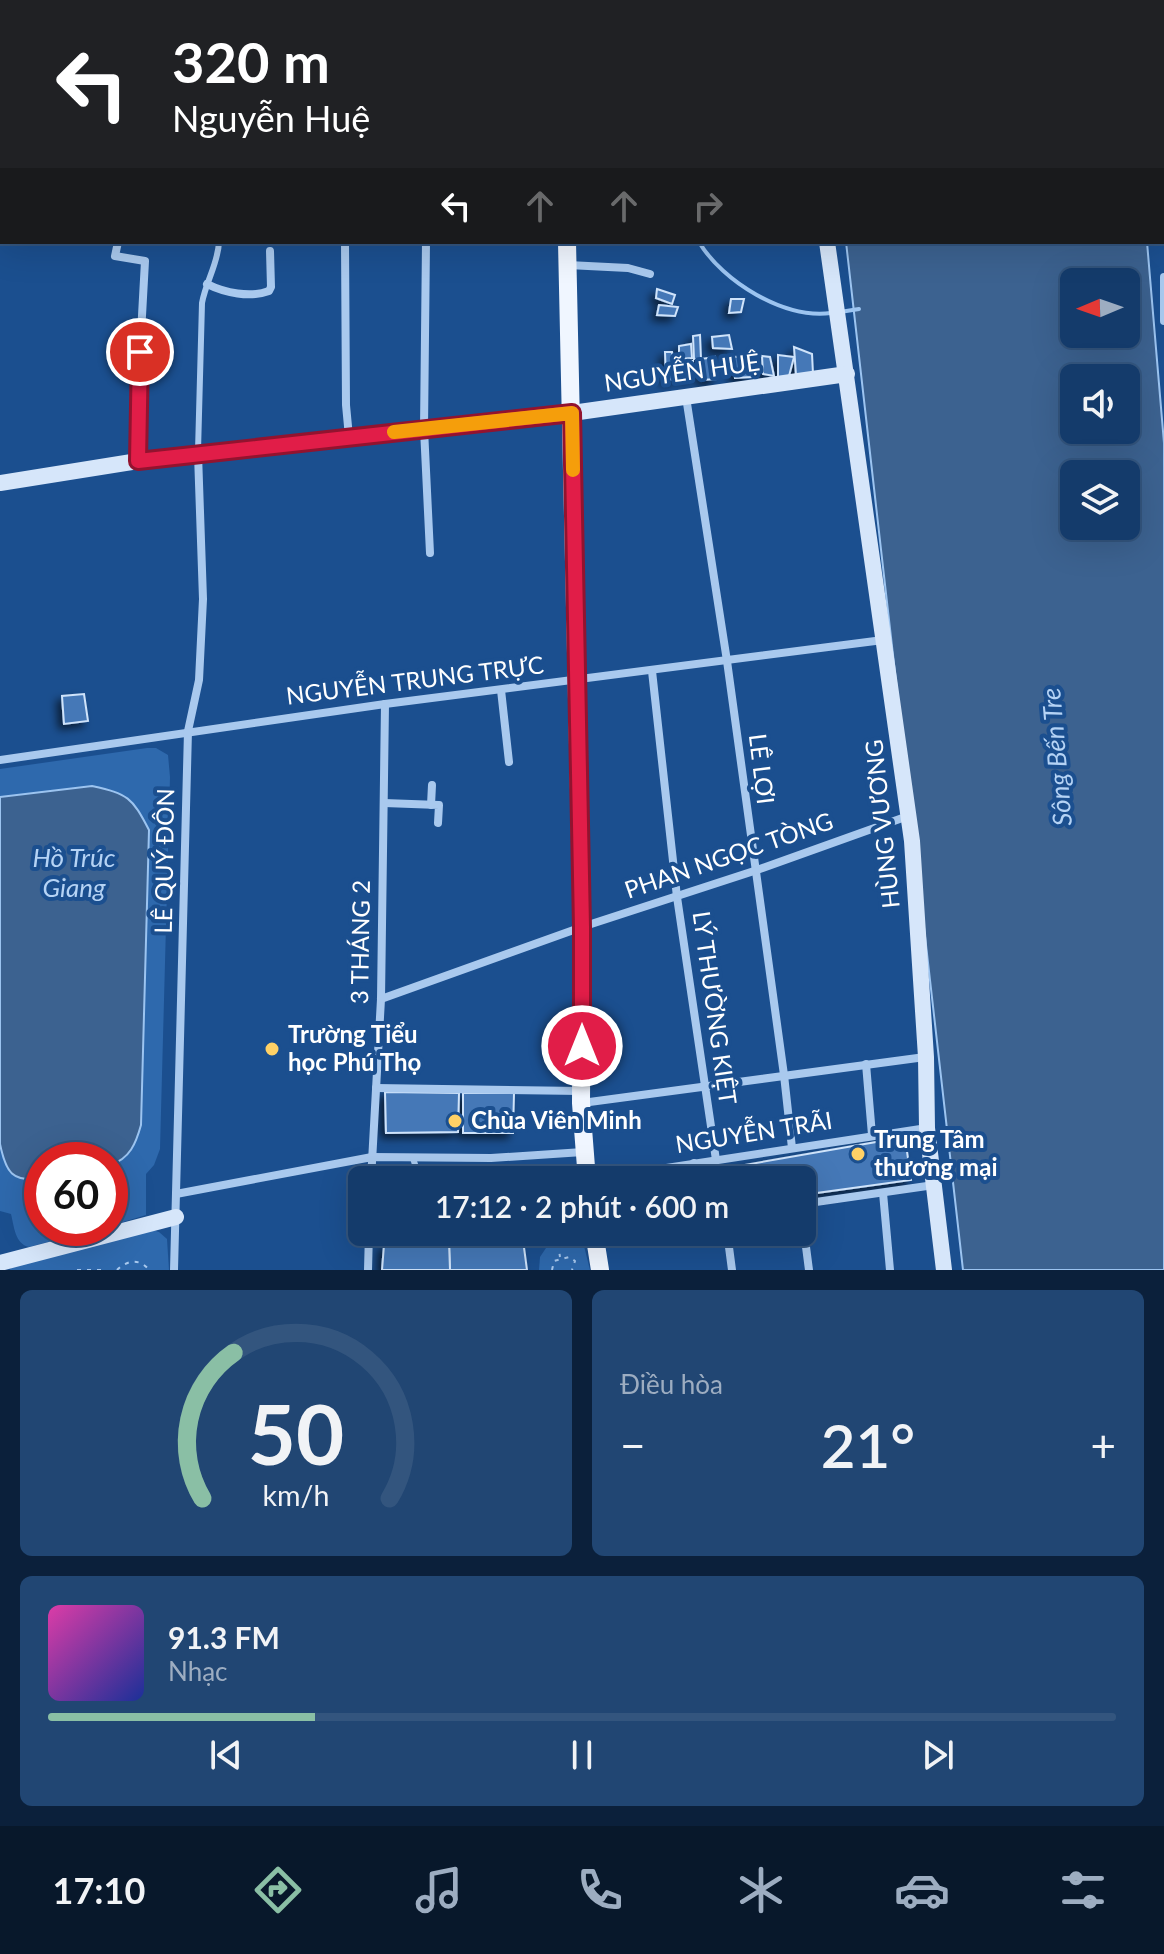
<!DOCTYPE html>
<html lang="vi">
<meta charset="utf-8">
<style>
:root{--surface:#143b6b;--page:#214673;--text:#f1f3f6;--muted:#9dadc1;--line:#33557e;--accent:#8abfa5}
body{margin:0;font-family:Lato,sans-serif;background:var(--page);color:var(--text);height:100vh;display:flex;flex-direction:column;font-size:30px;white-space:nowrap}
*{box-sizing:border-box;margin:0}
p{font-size:26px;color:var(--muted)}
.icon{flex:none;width:44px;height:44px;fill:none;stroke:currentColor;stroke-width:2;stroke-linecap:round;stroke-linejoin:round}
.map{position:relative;height:1270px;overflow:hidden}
.drawer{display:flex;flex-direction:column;gap:20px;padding:20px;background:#0b203b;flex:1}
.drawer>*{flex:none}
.hud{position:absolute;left:0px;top:0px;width:1164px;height:244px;box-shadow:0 8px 32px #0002,0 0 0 2px var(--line);background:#202124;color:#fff;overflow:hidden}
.needle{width:52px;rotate:268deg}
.controls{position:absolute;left:1060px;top:268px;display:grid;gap:16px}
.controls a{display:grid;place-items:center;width:80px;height:80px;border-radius:12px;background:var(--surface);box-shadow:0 8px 32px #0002,0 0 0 2px var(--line);font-size:40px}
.speed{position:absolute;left:24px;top:1142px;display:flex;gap:16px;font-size:40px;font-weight:700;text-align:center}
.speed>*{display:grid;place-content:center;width:104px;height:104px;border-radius:50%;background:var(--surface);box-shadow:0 8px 32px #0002,0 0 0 2px var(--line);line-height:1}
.speed .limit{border:12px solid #d22;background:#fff;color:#111}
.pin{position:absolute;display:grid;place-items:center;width:68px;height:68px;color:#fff;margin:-34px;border:4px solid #fff;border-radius:50%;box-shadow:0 2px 8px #0007}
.me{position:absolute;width:88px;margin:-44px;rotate:0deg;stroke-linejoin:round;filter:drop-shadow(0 0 6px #0008)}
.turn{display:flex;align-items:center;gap:28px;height:168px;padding:0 40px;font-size:36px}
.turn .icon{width:104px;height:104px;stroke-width:2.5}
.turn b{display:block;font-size:56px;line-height:68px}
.lanes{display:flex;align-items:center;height:76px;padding:0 40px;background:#0003;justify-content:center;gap:40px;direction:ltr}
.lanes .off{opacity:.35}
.big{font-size:60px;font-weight:600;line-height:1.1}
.drawer .widget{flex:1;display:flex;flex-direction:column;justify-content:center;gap:12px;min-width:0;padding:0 28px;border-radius:12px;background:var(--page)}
.drawer .dial{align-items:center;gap:0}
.dial svg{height:208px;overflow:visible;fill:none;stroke:var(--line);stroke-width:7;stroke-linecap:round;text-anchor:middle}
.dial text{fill:var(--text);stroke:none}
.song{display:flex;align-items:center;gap:24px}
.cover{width:96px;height:96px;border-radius:12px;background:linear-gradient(135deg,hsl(320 70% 55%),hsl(230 70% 35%))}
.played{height:8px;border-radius:4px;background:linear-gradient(90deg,var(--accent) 25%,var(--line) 25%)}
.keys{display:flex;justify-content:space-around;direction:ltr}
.heat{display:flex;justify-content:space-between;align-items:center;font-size:44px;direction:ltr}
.drawer .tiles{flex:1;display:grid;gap:20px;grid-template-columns:1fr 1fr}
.widget:last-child{grid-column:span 2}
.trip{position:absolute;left:348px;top:1166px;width:468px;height:80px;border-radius:12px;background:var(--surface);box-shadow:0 8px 32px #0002,0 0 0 2px var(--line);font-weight:600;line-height:80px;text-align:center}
.menu{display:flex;height:128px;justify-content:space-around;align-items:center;background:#08182b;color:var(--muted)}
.menu .icon{width:56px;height:56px}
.menu .current{color:var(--accent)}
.menu b{font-size:36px;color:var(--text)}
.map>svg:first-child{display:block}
</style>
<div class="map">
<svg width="1164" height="1270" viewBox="0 0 1164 1270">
<defs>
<filter id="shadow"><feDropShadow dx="-5" dy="5" stdDeviation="4" flood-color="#0009"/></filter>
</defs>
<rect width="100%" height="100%" fill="#1b4f8f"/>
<g fill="#2e69ad">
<path d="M 147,748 L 156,748 L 168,755 L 170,777 L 160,1149 L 154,1165 L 146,1174 L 146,1215 L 110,1226 L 110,1160 L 42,1160 L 42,1228 L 101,1228 L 29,1247 C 15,1244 14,1226 11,1214 L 0,1211 L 0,769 Z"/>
<path d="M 149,1229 L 159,1232 L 167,1239 L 169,1270 L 10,1270 L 11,1267 Z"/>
<path d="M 574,1241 L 584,1246 L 590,1270 L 539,1270 L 540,1257 L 546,1248 Z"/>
</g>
<g fill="#3c6290" stroke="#9cc4f0" stroke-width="2" fill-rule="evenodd">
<path d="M 846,242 L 1147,242 L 1164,443 L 1164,1270 L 963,1270 ZM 1074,282 L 1126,282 L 1126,334 L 1074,334 ZM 1074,378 L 1126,378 L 1126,430 L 1074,430 ZM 1074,474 L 1126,474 L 1126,526 L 1074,526 Z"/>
<path d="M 92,786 C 128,794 132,797 149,830 L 141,1125 C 136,1143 130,1159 110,1165 L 110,1160 L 85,1160 L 80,1157 L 42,1160 L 42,1179 C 12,1182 6,1173 0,1144 L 0,797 Z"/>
</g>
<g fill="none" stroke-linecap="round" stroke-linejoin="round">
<g stroke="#9cc4f0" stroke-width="4">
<path d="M 0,120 L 2,120"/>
<path d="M 699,242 C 723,282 784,319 831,313"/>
<path d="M 840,312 L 859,309"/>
</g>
</g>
<g fill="#4478b7" stroke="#cfe3fa" stroke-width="2" filter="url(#shadow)">
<path d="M 657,289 L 675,295 L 672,304 L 656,298 Z"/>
<path d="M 731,299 L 744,299 L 741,312 L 729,313 Z"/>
<path d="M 659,305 L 678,307 L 675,316 L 657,315 Z"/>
<path d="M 700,335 L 701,359 L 694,359 L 693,336 Z"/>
<path d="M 729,335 L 732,349 L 713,348 L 712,337 Z"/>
<path d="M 691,344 L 692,358 L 679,359 L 679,346 Z"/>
<path d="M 794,347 L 812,354 L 813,374 L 796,375 Z"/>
<path d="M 665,352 L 672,352 L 675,379 L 666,380 Z"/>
<path d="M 778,355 L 794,357 L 789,376 L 778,378 Z"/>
<path d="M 750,356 L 751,377 L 735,378 L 734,357 Z"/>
<path d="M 762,356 L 770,357 L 774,376 L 763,374 Z"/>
<path d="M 715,357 L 716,379 L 702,380 L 701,359 Z"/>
<rect x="681" y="361" width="12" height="16"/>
<path d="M 84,694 L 88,721 L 64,724 L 62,696 Z"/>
<path d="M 385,1092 L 459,1093 L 458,1132 L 386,1133 Z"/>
<path d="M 463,1093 L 514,1093 L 513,1133 L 463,1133 Z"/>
<path d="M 905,1137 L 911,1180 L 802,1195 L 802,1180 L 711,1180 L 710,1171 Z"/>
<path d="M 523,1240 L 527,1270 L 450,1270 L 449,1242 Z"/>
<path d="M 449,1242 L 450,1270 L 382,1270 L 384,1245 Z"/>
</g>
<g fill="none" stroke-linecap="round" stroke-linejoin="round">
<g stroke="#a9c9ee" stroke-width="2" stroke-dasharray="4 6" stroke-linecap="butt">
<path d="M 558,1244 L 560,1257"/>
<path d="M 77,1270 L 107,1270"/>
<path d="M 117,1270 C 127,1260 140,1258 149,1270"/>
<path d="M 552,1270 L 554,1261 L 569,1257 L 575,1261 L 572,1270"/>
</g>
<g stroke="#a9c9ee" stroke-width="6">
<path d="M 615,0 L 615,2"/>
<path d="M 249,2 L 249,0"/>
<path d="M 198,451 L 202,303 C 206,281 218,264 219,242"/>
<path d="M 413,1158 L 417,1171 L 416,1180"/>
</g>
<g stroke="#a9c9ee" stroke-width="8">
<path d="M 97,0 L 106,2"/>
<path d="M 310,0 L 310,2"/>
<path d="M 210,2 L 210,0"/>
<path d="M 500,2 L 500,0"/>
<path d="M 0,172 L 2,173"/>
<path d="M 118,242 L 115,256 L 145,261 L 140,352 L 138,460"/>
<path d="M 345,242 L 346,405 L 349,437"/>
<path d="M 426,242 L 424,429 L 430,553"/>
<path d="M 568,265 L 628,268 L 650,274"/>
<path d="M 1164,277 L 1164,321"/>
<path d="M 207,284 C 225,293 250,298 269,291 L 271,287 L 270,251"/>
<path d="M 686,397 L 727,661 L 784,1075 L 792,1148"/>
<path d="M 652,671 L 677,897 L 716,1160"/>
<path d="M 501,690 L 509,762"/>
<path d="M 0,760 L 385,704 L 883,640"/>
<path d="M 384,803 L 439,805 L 438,823"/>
<path d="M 431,805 L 432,785"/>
<path d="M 381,999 L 582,927 L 754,871 L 908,816"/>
<path d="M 866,1064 L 872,1135"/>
<path d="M 376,1088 L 581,1091"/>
<path d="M 582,1103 L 925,1057"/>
<path d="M 694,1163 L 696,1180"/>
<path d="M 371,1180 L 381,999 L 385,704"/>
<path d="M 588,1180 L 927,1128"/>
<path d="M 883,1193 L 890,1270"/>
<path d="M 176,1194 L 372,1157 L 491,1158 L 583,1152"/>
<path d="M 802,1204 L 934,1185"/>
<path d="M 802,1216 L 809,1270"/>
<path d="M 727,1232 L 732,1270"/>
<path d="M 174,1270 L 188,731 L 199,680 L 203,599 L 198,454"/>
<path d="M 368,1270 L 369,1232"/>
</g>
<g stroke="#d6e6fa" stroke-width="16">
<path d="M 803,0 L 803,2"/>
<path d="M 827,242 L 912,841 L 926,1057 L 927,1128 L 944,1270"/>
<path d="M 0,483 L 138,461 L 572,413 L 847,374"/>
<path d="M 0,1263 L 176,1217"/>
</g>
<g stroke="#f0f6ff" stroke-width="18">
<path d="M 556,0 L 556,2"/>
<path d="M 567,242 L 582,927 L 581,1103 L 587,1180"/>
<path d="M 594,1232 L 600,1270"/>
</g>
</g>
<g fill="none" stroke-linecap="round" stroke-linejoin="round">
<defs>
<path id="route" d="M 140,352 L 138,461 L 572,413 L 582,927 L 582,1046"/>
</defs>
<use href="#route" stroke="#92132f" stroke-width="20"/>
<use href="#route" stroke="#e11d48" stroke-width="14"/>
<path stroke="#f59e0b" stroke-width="14" d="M 394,432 L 572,413 L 573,470"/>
</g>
<g fill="#ffd166" stroke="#1b4f8f" stroke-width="3">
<circle cx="272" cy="1049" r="8"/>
<circle cx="455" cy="1121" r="8"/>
<circle cx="858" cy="1154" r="8"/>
</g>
<g text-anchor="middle" stroke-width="8" stroke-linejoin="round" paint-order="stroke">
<g font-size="24" fill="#fff" stroke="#1b4f8f">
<text transform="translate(682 373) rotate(-8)" y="8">NGUYỄN HUỆ</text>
<text transform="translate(415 681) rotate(-7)" y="8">NGUYỄN TRUNG TRỰC</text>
<text transform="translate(761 769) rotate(83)" y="8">LÊ LỢI</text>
<text transform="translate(883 824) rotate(-96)" y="8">HÙNG VƯƠNG</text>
<text transform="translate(729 856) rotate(-19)" y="8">PHAN NGỌC TÒNG</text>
<text transform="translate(165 861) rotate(-89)" y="8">LÊ QUÝ ĐÔN</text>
<text transform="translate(361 942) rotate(-89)" y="8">3 THÁNG 2</text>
<text transform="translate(714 1008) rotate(82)" y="8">LÝ THƯỜNG KIỆT</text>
<text transform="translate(754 1133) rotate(-9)" y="8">NGUYỄN TRÃI</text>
</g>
<g font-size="24" font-weight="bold" fill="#fff" stroke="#1b4f8f" text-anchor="start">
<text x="288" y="1043">Trường Tiểu<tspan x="288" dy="28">học Phú Thọ</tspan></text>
<text x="471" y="1129">Chùa Viên Minh</text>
<text x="874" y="1148">Trung Tâm<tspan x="874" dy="28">thương mại</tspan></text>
</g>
<g font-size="26" font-style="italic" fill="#b5d3f5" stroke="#1b4f8f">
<text transform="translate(1057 757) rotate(-95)" y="9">Sông Bến Tre</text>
<text x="74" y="867">Hồ Trúc<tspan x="74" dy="30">Giang</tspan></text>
</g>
</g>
</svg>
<div class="controls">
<a><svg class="needle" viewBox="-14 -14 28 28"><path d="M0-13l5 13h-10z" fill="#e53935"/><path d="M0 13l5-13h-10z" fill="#9dadc1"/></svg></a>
<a><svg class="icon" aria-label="sound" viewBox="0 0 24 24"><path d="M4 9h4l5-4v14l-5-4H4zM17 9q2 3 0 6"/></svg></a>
<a><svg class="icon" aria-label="layers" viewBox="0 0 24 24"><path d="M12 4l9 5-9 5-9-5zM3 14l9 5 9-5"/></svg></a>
</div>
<div class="speed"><div class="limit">60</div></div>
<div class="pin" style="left:140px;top:352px;background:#d93025"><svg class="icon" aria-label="arrive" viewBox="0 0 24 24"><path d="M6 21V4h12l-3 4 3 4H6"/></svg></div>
<svg class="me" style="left:582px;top:1046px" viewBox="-20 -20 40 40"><circle r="17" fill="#e11d48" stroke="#fff" stroke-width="3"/><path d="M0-11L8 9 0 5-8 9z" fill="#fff"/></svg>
<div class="trip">17:12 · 2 phút · 600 m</div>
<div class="hud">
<div class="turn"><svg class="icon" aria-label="left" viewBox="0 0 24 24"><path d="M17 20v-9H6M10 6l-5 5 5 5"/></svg><div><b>320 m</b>Nguyễn Huệ</div></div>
<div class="lanes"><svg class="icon" aria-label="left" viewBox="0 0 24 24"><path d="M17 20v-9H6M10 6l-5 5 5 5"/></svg><svg class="icon off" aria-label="ahead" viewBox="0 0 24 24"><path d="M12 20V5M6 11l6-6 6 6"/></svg><svg class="icon off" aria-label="ahead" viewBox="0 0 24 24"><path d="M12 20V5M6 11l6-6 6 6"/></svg><svg class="icon off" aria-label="right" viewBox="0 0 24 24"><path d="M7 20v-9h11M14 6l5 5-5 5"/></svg></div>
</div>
</div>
<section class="drawer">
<div class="tiles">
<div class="widget dial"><svg viewBox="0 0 100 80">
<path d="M14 69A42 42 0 1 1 86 69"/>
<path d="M14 69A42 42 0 0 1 26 13" stroke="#8abfa5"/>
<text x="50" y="56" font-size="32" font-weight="700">50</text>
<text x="50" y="72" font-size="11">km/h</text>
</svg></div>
<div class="widget"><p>Điều hòa</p>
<div class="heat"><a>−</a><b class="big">21°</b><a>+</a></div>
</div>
<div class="widget">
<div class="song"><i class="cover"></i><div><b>91.3 FM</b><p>Nhạc</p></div></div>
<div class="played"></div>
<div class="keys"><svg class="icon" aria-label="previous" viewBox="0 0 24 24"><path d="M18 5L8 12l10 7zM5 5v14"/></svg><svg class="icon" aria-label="pause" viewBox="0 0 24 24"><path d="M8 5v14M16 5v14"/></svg><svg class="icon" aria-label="next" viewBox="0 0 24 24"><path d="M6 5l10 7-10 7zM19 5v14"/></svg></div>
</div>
</div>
</section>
<nav class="menu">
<b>17:10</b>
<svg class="icon current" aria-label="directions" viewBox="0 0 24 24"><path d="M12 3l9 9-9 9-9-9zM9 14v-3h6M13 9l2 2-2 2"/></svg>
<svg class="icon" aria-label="music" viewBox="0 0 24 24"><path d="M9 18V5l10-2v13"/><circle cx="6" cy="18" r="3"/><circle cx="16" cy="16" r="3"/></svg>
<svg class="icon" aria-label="phone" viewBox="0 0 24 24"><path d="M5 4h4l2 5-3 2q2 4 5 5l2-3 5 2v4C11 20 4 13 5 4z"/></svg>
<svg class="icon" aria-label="climate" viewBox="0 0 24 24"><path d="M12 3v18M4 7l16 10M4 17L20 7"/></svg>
<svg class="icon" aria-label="car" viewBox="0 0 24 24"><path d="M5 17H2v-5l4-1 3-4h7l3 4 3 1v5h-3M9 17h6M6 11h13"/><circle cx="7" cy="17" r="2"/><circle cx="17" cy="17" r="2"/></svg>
<svg class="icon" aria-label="filters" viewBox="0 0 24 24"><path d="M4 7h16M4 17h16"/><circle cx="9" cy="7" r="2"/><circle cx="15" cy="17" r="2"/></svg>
</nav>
